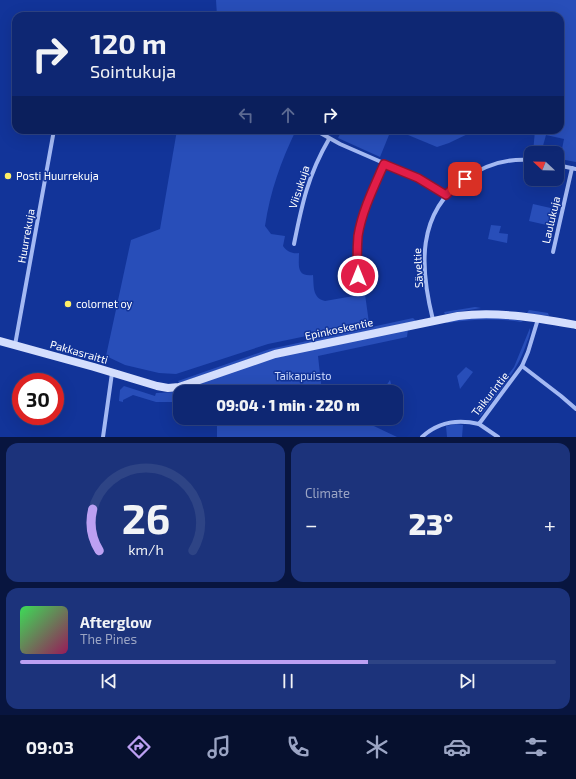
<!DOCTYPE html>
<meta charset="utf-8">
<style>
:root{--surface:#0e2773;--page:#1c337b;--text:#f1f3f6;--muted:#9ba5c4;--line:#2e4485;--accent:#bca0f2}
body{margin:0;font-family:"Exo 2",sans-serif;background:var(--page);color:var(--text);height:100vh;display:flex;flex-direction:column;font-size:15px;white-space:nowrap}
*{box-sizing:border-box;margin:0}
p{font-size:13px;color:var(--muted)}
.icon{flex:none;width:22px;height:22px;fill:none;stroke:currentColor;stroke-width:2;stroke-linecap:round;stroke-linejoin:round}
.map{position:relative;height:437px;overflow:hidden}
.side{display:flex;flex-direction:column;gap:6px;padding:6px;background:#08153f;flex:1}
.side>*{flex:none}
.hud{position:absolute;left:12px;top:12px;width:552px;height:122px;border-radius:12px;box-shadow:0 4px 16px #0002,0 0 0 1px var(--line);background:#0e2773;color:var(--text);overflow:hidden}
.needle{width:26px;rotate:292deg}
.fabs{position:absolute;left:524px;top:146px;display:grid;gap:8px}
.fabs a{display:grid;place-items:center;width:40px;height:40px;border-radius:8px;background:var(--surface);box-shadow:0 4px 16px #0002,0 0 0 1px var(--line);font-size:20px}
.speed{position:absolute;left:12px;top:373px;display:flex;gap:8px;font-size:20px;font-weight:700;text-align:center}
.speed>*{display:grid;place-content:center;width:52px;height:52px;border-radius:50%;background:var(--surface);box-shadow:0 4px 16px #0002,0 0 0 1px var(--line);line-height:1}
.speed .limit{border:6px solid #d22;background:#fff;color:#111}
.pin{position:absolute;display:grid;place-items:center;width:34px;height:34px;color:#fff;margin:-17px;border-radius:8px;box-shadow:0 2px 6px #0006}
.me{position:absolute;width:44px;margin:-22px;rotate:0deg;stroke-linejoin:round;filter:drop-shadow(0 0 3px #0008)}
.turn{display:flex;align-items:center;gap:14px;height:84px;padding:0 12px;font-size:18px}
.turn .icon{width:52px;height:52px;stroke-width:2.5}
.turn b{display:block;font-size:28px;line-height:34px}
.lanes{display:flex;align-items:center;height:38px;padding:0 12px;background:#0003;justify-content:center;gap:20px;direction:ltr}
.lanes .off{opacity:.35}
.big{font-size:30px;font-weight:800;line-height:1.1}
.side .tile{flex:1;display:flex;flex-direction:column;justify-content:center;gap:6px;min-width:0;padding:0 14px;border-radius:12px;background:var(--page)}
.side .dial{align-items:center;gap:0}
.dial svg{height:104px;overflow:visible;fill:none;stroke:var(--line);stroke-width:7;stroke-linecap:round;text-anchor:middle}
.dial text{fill:var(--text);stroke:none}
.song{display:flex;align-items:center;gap:12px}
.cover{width:48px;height:48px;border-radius:6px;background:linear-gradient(135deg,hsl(130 70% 55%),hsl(330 70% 35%))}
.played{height:4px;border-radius:2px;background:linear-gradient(90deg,var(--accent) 65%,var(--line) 65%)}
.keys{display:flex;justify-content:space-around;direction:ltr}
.heat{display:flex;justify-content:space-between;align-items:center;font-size:22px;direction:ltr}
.side .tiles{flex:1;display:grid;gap:6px;grid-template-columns:1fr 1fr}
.tile:last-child{grid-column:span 2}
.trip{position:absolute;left:173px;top:385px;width:230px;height:40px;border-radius:12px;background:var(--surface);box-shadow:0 4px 16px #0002,0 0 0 1px var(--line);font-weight:800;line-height:40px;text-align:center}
.tab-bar{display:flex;height:64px;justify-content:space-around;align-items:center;background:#06102e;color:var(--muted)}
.tab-bar .icon{width:28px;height:28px}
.tab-bar .on{color:var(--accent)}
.tab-bar b{font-size:18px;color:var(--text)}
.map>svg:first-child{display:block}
</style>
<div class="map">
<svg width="576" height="437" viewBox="0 0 576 437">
<rect width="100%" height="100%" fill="#123499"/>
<g fill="#284eb9">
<path d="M 216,0 L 576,0 L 576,162 L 560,159 L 564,139 L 546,135 L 541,153 L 533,153 L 535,130 L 560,130 L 560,16 L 217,16 Z"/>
<path d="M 177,130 L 296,130 C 281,161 270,192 265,226 L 271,234 L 285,236 L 283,246 C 287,252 293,254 299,253 C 299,265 296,277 313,275 C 314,286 312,298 325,301 L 365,294 L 369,323 L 268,344 L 176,374 L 159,373 L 125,365 L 106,356 L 131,240 L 160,229 Z"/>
<path d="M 342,130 L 391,130 L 380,157 L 338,138 Z"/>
<path d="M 396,130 L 476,130 L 449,143 L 437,147 Z"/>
<path d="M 533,204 L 555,209 L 551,226 L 529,221 Z"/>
<path d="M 491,225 L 501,226 L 499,233 L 508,234 L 507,243 L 488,239 Z"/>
<path d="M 475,307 L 481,308 L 445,314 L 444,312 Z"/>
<path d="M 529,310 L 548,313 L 549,316 L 527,313 Z"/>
<path d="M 490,317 L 523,321 L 521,322 C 496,318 472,319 447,323 L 446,322 L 467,318 Z"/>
<path d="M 413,318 L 416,321 L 272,351 L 179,383 L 178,381 L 270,349 Z"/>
<path d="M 530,328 C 531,331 529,338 527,342 C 518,371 498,393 480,417 L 478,415 L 514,367 Z"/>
<path d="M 408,329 L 407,337 L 318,356 L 322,392 L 218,392 L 217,388 L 206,392 L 180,392 L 180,402 L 156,402 L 133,395 L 123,400 L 123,402 L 119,401 L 120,390 L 124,386 L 155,396 L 156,393 L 174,392 L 271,358 Z"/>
<path d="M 466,367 L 473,372 L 460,389 L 457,376 Z"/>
<path d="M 390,380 L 393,392 L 382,392 Z"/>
<path d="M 217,418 L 357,418 L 397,437 L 217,437 Z"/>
<path d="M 456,424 L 463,425 L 462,437 L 447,437 L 446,426 Z"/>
</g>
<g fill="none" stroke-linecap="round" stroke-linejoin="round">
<g stroke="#a4b9f3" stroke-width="4">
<path d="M 315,130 L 340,144 L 418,178 L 446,195"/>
<path d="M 557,165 L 576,169"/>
<path d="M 294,244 C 302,204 308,175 329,139"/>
<path d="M 553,252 L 572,168"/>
<path d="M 358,285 C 357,269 356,251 359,235 C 363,209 374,187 384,164"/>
<path d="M 433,320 C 420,268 416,213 465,179 C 485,165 506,158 531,160"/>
<path d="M 15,345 L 54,130"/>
<path d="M 522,366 L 561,396 L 576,409"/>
<path d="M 479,424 L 498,437"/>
<path d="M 103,437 L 112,373"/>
<path d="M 422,437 C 438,422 458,419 479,424 L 522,366 L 528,352 L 538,319"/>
</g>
<path stroke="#d4defd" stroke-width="8" d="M 0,341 L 94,367 L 157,386 L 168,388 L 179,387 L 275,354 L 458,316 C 498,311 536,318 576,325"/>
</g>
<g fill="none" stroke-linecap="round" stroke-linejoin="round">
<defs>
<path id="route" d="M 358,276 C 357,263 357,249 358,236 C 362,211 374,187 384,164 L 418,178 L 446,195 L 455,186 L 465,179"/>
</defs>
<use href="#route" stroke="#92132f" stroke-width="10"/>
<use href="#route" stroke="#e11d48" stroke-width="7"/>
</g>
<g fill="#ffef67" stroke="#123499" stroke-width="1.5">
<circle cx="8" cy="176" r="4"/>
<circle cx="68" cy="304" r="4"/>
</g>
<g text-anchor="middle" stroke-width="3" stroke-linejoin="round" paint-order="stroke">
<g font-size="11" fill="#fff" stroke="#123499" text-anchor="start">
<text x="16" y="180">Posti Huurrekuja</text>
<text x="76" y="308">colornet oy</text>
</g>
<g font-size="11" fill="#fff" stroke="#123499">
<text transform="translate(299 187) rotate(-72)" y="4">Viisukuja</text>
<text transform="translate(551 220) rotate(-77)" y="4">Laulukuja</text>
<text transform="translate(26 236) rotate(-80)" y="4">Huurrekuja</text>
<text transform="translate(418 268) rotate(-93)" y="4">Säveltie</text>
<text transform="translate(339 329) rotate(-12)" y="4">Epinkoskentie</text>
<text transform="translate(79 352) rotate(16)" y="4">Pakkasraitti</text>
<text transform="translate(490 394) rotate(-52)" y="4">Taikurintie</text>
</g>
<g font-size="11" fill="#cddafd" stroke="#123499">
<text x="303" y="380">Taikapuisto</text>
</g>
</g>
</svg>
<div class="fabs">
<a><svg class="needle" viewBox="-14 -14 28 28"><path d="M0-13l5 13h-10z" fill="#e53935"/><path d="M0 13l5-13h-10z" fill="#9ba5c4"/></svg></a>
</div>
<div class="speed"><div class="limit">30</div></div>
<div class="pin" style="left:465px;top:179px;background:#d93025"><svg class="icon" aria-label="arrive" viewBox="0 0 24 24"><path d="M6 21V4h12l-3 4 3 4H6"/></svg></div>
<svg class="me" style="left:358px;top:276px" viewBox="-20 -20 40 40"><circle r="17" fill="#e11d48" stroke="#fff" stroke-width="3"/><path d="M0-11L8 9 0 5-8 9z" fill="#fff"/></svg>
<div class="trip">09:04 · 1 min · 220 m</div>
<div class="hud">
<div class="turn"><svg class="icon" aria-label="right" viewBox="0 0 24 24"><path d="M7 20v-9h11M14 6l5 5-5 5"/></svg><div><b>120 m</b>Sointukuja</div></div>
<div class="lanes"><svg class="icon off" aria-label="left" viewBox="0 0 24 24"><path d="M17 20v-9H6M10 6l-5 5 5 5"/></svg><svg class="icon off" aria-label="ahead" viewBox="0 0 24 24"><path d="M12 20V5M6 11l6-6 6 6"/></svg><svg class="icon" aria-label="right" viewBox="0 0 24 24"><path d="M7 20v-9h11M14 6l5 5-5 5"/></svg></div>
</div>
</div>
<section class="side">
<div class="tiles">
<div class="tile dial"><svg viewBox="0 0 100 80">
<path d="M14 69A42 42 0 1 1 86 69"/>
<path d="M14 69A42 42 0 0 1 9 37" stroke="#bca0f2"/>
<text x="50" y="56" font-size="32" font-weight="700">26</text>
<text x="50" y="72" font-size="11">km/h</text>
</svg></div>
<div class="tile"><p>Climate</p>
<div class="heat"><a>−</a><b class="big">23°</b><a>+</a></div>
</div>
<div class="tile">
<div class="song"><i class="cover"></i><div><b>Afterglow</b><p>The Pines</p></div></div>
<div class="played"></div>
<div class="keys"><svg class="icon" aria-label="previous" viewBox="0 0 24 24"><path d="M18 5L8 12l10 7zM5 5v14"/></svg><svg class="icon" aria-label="pause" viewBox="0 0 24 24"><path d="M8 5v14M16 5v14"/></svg><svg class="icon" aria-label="next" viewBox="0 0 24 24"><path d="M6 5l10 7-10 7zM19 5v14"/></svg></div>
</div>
</div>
</section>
<nav class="tab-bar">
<b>09:03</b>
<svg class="icon on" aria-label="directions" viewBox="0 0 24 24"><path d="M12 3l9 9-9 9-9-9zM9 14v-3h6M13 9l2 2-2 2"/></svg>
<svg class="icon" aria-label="music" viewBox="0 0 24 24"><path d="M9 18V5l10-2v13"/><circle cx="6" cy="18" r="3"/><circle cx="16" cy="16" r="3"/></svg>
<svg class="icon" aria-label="phone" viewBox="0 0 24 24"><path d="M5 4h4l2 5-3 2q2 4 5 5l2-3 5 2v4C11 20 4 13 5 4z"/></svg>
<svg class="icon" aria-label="climate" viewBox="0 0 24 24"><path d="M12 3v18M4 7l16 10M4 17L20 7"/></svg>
<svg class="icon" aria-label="car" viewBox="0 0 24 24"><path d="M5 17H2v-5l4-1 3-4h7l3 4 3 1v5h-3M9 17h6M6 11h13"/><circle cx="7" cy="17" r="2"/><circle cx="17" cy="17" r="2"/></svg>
<svg class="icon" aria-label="filters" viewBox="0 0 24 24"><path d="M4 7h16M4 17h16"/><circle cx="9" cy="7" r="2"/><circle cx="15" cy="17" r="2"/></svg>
</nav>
